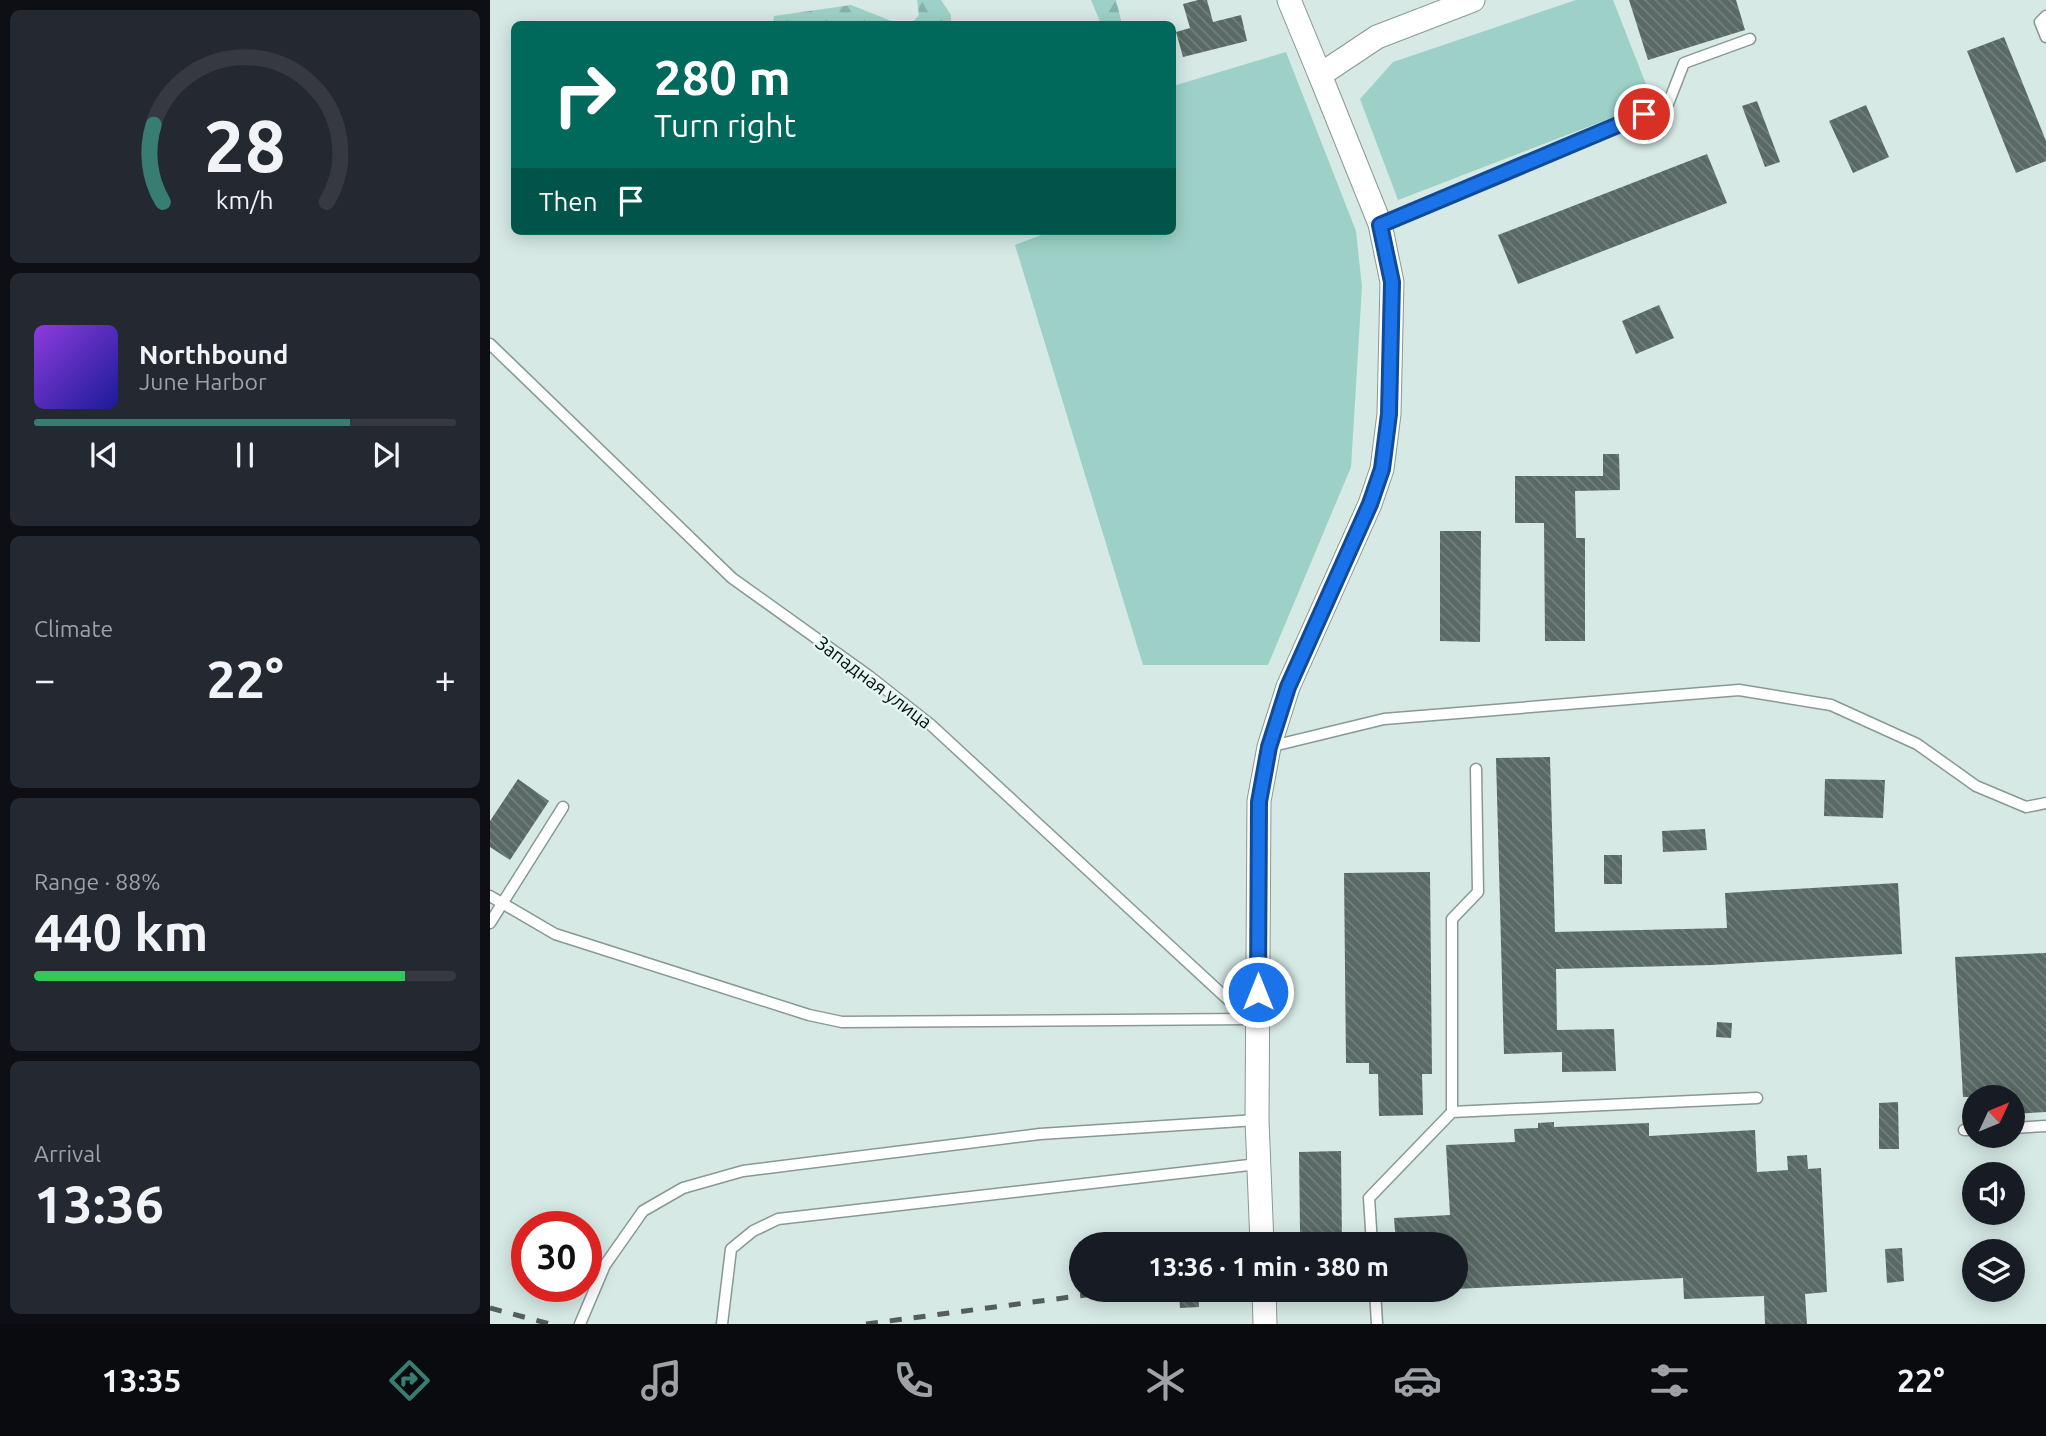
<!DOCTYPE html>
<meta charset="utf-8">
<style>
:root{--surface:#171b24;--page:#242831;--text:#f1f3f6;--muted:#9ea1a6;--line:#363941;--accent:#387d72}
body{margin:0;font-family:Ubuntu,sans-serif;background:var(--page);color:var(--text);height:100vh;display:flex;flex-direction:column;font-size:26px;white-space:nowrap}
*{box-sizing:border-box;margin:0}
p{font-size:23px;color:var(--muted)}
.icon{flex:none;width:38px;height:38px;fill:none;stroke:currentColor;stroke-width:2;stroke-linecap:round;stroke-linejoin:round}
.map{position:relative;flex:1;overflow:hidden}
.sheet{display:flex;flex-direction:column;gap:10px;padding:10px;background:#0d0f14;width:490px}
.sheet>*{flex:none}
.hud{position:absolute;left:21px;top:21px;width:665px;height:214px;border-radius:10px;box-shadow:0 4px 18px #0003;background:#00695c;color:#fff;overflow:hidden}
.needle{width:46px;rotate:46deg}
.tools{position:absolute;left:1472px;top:1085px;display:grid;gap:14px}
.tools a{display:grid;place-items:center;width:63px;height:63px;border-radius:50%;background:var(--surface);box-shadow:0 4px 18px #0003;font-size:35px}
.speed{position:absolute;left:21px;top:1211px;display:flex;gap:14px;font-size:35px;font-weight:700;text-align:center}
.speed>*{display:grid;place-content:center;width:91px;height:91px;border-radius:50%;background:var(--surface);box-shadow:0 4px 18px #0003;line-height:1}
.speed .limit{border:10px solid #d22;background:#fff;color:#111}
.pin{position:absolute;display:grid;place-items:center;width:60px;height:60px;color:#fff;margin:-30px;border:4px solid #fff;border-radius:50%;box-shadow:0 2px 7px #0007}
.me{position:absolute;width:77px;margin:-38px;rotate:0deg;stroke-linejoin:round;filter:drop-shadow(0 0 5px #0008)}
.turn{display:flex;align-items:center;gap:24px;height:147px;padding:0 28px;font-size:32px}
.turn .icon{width:91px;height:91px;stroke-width:2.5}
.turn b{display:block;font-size:49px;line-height:60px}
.then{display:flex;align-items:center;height:66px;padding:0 28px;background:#0003;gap:14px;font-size:26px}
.big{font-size:52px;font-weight:600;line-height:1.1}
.sheet .tile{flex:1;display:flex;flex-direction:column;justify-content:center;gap:10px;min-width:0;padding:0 24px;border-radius:10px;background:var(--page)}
.sheet .dial{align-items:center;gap:0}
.dial svg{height:182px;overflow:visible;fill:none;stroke:var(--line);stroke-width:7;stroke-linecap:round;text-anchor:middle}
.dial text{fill:var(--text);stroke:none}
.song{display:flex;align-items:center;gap:21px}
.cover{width:84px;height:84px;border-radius:10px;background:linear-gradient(135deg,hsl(270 70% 55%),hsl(240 70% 35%))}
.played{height:7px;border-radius:4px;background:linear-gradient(90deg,var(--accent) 75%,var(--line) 75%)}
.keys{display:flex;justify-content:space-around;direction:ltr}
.heat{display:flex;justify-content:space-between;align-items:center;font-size:38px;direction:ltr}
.charge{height:10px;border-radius:5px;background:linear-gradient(90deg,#34c759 88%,var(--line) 0)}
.trip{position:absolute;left:579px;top:1232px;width:399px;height:70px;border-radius:35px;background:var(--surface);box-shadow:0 4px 18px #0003;font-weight:600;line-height:70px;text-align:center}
.tabs{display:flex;height:112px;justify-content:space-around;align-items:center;background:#090b0e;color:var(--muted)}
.tabs .icon{width:49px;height:49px}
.tabs .on{color:var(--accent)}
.tabs b{font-size:32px;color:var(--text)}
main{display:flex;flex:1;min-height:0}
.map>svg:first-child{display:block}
</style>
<main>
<section class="sheet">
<div class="tile dial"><svg viewBox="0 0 100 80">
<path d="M14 69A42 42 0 1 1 86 69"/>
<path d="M14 69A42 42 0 0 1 10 35" stroke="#387d72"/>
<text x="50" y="56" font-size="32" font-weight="700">28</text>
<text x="50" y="72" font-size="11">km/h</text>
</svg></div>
<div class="tile">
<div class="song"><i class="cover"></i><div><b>Northbound</b><p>June Harbor</p></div></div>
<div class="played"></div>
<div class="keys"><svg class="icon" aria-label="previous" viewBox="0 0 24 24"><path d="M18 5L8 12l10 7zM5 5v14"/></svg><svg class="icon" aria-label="pause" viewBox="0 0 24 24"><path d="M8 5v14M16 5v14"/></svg><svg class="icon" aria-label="next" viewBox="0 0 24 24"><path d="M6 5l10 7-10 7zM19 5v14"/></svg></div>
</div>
<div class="tile"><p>Climate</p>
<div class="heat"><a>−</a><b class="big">22°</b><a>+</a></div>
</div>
<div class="tile"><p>Range · 88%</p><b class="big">440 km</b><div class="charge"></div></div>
<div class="tile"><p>Arrival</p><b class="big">13:36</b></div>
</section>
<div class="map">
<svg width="1556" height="1324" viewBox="0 0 1556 1324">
<defs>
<pattern id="forest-firs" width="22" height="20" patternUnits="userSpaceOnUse" patternTransform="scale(1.75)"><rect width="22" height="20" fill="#9dd1c7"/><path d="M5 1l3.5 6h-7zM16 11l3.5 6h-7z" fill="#86b2aa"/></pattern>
<pattern id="building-back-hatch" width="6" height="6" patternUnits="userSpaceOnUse" patternTransform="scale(1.75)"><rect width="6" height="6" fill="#596965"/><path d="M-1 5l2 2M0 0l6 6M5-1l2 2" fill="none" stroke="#75807d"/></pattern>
</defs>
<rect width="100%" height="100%" fill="#d6e9e5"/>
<g fill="url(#forest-firs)">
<path d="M 427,0 L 451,0 L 461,15 L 461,24 L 421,24 L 429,15 Z"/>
<path d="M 601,0 L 626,0 L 632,24 L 611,24 Z"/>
<path d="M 361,5 L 409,24 L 283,24 L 284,16 Z"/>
</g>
<g fill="#9dd1c7">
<path d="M 1086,0 L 1123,0 L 1163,102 L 908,200 L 870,99 L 903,62 Z"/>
<path d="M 796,52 L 866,231 L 872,287 L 861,467 L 778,665 L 653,665 L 525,245 L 562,231 L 682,231 L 683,185 L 686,183 L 682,172 L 683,86 Z"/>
</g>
<g fill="url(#building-back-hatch)">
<path d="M 708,0 L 717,0 L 723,22 L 751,15 L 757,41 L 693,57 L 686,32 L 700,28 L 693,4 Z"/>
<path d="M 1139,0 L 1246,0 L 1255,30 L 1158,60 Z"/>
<path d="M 1514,37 L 1556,141 L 1556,161 L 1526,173 L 1477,51 Z"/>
<path d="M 1267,101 L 1290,162 L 1275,167 L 1252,106 Z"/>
<path d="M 1376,105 L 1399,157 L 1363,173 L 1339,121 Z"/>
<path d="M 1217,154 L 1237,203 L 1028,284 L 1008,235 Z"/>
<path d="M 1169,305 L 1184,338 L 1146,354 L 1132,321 Z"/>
<path d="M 1113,454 L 1129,454 L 1130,490 L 1085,491 L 1086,538 L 1095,538 L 1095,641 L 1055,641 L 1054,523 L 1025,523 L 1025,476 L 1113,476 Z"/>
<path d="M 950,531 L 991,531 L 990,642 L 950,641 Z"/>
<path d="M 1060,757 L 1065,932 L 1237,928 L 1235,893 L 1408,883 L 1412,954 L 1221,965 L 1066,969 L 1067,1030 L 1124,1029 L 1126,1071 L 1072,1072 L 1072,1052 L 1014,1054 L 1006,758 Z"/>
<path d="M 28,779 L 59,801 L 20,860 L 0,847 L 0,821 Z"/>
<path d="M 1335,779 L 1395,780 L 1393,818 L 1334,816 Z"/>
<path d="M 1215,829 L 1217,850 L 1173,852 L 1172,831 Z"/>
<rect x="1114" y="855" width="18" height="29"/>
<path d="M 940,872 L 942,1074 L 932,1074 L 933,1115 L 889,1116 L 888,1074 L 879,1074 L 879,1063 L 856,1063 L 854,873 Z"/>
<path d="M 1556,953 L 1556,1112 L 1522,1114 L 1522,1097 L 1473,1097 L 1465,957 Z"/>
<path d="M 1227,1022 L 1242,1023 L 1241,1038 L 1226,1037 Z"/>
<path d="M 1408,1102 L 1409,1149 L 1389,1149 L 1389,1103 Z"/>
<path d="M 1064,1122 L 1064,1127 L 1159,1123 L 1159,1136 L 1265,1130 L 1267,1172 L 1298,1170 L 1297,1156 L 1317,1155 L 1318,1169 L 1331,1168 L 1337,1292 L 1315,1294 L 1317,1324 L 1275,1324 L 1274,1296 L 1194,1299 L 1193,1278 L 966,1289 L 966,1244 L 906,1244 L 904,1218 L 960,1215 L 956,1145 L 1025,1142 L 1024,1129 L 1048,1128 L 1048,1123 Z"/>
<path d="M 851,1151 L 852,1244 L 816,1244 L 816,1233 L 810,1233 L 809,1152 Z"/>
<path d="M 1412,1248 L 1414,1281 L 1397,1283 L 1395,1249 Z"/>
<path d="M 708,1290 L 709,1307 L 690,1308 L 689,1291 Z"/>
</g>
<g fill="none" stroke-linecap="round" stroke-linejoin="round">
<defs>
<g id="lane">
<path d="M 1556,16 L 1550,22 L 1556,37"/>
<path d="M 890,224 L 1178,104 L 1194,63 L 1260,39"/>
<path d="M 0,344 L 242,578 L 379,676 L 441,725 L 759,1019 L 768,1019"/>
<path d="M 779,747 L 894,719 L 1249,690 L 1341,705 L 1427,744 L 1486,786 L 1536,807 L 1556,803"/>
<path d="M 0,896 L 65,934 L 319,1015 L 352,1022 L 759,1019"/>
<path d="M 0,923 L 73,807"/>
<path d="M 962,1112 L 962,919 L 988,892 L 986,769"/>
<path d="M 1522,1128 L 1556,1126"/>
<path d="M 1474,1130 L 1484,1130"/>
<path d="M 882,1244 L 879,1198 L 962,1112 L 1267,1098"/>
<path d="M 885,1290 L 887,1324"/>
<path d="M 90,1324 L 115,1265 L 153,1211 L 193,1188 L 253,1171 L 550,1134 L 767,1120"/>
<path d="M 232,1324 L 241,1249 L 263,1231 L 288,1219 L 768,1164"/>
</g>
<g id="street">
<path d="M 799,0 L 830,75"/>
<path d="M 772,1244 L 767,1120 L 769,801 L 779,747 L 798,687 L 880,504 L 892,469 L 899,414 L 902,282 L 890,224 L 830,75 L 887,37 L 983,0"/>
<path d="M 774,1290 L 775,1324"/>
</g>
</defs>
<use href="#lane" stroke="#889995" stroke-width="13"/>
<use href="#street" stroke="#889995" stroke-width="25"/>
<use href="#lane" stroke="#fff" stroke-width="10"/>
<use href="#street" stroke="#fff" stroke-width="23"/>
<g stroke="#535e5c" stroke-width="5" stroke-dasharray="12 12" stroke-linecap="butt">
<path d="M 0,1308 L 60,1324"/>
<path d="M 376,1324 L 634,1290"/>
</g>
</g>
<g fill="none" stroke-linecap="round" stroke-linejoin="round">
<defs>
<path id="route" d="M 768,992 L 769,802 L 779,747 L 798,687 L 880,504 L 892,469 L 899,414 L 902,282 L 890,225 L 1154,114"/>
</defs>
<use href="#route" stroke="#114b97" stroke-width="18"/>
<use href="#route" stroke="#1a73e8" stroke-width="12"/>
</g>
<g text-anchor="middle" stroke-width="5" stroke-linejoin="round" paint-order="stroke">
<g font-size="19" fill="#080e0d" stroke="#e3f6f2">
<text transform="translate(384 682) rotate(37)" y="7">Западная улица</text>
</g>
</g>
</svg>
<div class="tools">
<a><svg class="needle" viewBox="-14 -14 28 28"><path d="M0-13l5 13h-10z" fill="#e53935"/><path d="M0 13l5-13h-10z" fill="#9ea1a6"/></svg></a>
<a><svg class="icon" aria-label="sound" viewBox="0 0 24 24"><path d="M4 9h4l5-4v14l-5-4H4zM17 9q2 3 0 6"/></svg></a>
<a><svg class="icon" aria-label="layers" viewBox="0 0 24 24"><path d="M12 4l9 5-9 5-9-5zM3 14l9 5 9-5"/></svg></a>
</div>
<div class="speed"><div class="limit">30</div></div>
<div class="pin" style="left:1154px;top:114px;background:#d93025"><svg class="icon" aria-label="arrive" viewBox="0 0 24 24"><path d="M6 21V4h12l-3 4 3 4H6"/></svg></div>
<svg class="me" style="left:768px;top:992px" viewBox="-20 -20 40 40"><circle r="17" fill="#1a73e8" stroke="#fff" stroke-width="3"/><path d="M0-11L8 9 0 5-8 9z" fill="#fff"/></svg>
<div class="trip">13:36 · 1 min · 380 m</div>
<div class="hud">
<div class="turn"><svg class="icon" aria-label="right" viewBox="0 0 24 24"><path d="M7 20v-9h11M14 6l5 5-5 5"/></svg><div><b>280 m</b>Turn right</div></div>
<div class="then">Then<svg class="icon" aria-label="arrive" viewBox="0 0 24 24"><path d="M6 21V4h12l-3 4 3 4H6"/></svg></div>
</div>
</div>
</main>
<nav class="tabs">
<b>13:35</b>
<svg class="icon on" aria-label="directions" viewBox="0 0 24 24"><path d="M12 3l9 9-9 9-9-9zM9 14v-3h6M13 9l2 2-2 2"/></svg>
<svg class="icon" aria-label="music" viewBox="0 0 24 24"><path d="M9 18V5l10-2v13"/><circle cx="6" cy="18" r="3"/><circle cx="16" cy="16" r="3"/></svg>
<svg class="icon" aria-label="phone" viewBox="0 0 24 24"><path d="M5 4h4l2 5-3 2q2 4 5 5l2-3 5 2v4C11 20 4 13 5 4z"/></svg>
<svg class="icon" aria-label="climate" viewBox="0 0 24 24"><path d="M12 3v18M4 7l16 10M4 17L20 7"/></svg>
<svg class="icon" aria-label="car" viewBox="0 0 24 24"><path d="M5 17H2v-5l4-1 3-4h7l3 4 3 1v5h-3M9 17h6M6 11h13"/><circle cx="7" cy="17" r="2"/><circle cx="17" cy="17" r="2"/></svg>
<svg class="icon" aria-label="filters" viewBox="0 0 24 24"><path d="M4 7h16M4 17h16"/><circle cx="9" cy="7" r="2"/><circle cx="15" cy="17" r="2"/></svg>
<b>22°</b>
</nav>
